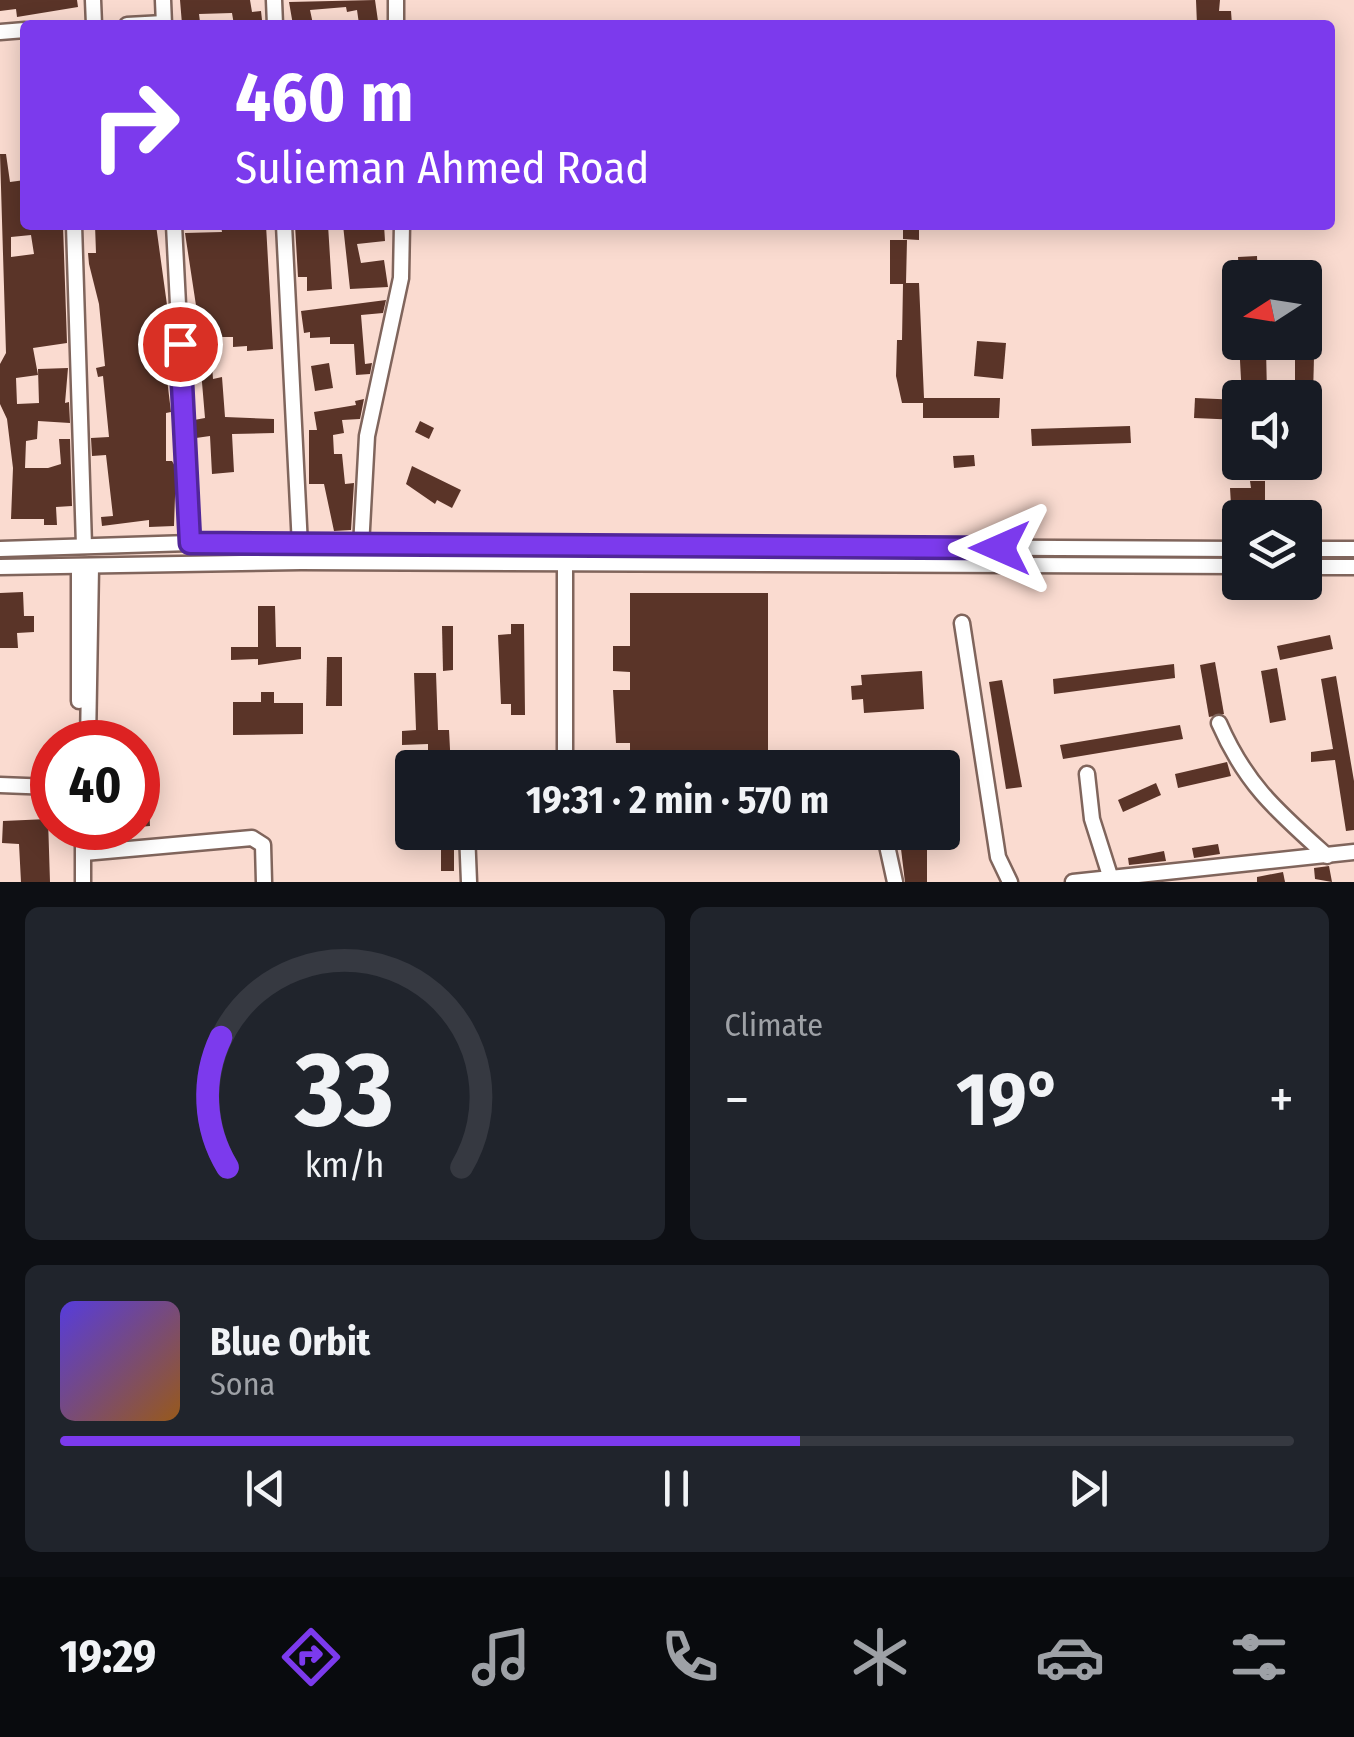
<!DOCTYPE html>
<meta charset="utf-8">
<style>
:root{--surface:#171b24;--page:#20242c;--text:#f1f3f6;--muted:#9ea1a6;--line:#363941;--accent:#7c3aed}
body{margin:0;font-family:"Fira Sans Condensed",sans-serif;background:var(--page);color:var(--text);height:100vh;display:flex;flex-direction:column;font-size:38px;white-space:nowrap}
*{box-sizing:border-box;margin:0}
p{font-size:32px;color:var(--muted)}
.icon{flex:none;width:55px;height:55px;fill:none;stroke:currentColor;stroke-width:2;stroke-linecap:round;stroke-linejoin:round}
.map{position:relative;height:882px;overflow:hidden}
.sheet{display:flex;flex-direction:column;gap:25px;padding:25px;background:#0d0f14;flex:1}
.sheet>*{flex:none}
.hud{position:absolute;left:20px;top:20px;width:1315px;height:210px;border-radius:10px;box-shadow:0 5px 25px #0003;background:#7c3aed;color:#fff;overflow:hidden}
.needle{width:65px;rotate:258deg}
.fabs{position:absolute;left:1222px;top:260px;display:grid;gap:20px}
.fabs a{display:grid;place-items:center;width:100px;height:100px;border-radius:10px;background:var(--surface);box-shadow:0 5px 25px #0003;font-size:50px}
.speed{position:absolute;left:30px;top:720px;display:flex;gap:20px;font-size:50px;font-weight:700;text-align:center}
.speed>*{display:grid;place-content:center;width:130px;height:130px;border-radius:50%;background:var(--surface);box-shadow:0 5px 25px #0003;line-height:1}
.speed .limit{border:15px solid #d22;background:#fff;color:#111}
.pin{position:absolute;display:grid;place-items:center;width:85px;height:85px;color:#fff;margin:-42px;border:5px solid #fff;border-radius:50%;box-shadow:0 2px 10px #0007}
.me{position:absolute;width:110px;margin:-55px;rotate:270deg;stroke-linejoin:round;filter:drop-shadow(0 0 8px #0008)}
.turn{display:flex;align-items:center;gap:35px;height:210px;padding:0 50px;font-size:45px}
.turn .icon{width:130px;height:130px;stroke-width:2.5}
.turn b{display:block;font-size:70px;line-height:85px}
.big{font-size:75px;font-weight:700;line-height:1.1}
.sheet .tile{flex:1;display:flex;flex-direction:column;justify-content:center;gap:15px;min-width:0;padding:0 35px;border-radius:15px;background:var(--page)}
.sheet .dial{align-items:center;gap:0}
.dial svg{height:260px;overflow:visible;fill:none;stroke:var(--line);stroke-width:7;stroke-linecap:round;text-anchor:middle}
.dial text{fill:var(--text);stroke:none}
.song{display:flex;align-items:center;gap:30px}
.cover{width:120px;height:120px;border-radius:15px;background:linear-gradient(135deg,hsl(250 70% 55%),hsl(30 70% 35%))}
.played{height:10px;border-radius:5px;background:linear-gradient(90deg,var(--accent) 60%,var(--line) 60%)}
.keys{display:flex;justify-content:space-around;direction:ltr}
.heat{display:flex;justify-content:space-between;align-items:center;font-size:55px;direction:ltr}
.sheet .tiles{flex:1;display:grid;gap:25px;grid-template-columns:1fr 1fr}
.tile:last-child{grid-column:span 2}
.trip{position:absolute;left:395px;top:750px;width:565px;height:100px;border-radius:10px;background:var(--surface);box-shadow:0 5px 25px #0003;font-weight:700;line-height:100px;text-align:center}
.dock{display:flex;height:160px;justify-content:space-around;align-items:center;background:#090b0e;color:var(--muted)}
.dock .icon{width:70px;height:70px}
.dock .active{color:var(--accent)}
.dock b{font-size:45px;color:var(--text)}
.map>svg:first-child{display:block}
</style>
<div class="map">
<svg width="1354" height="882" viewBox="0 0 1354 882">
<rect width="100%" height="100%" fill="#fadbd0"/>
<g fill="#5a3428" fill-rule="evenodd">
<path d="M 0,0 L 77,0 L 78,7 L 17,17 L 16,9 L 0,11 Z"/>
<path d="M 180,0 L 250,0 L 252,12 L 261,11 L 262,20 L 234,25 L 232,13 L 199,14 L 200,22 L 182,24 Z"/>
<path d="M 375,0 L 378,21 L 359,24 L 357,10 L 347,12 L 346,7 L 310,10 L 313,24 L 293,25 L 289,2 Z"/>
<path d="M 1196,0 L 1220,0 L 1219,11 L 1231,11 L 1232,25 L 1197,25 Z"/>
<path d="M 0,154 L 6,154 L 10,182 L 25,180 L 25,225 L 63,225 L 67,343 L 33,348 L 38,375 L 16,378 L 17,404 L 39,403 L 38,369 L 68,368 L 65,403 L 69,402 L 70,423 L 38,421 L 37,439 L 26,441 L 25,468 L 48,468 L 61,464 L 59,439 L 70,439 L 72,506 L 56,507 L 57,525 L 44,525 L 44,519 L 11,519 L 13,468 L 7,419 L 0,404 L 0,364 L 6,353 ZM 31,235 L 34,254 L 11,257 L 11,237 Z"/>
<path d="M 95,225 L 156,225 L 167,305 L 168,322 L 164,322 L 162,338 L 171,412 L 166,413 L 166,461 L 172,461 L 176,468 L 174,526 L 149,527 L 149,520 L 102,526 L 101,517 L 113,516 L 106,455 L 92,456 L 91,438 L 109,437 L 103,376 L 98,377 L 96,368 L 105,366 L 99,304 L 89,264 L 88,253 L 96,253 Z"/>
<path d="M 266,225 L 273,349 L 247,351 L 247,346 L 233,347 L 233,337 L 210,337 L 213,379 L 222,377 L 225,417 L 274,419 L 274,433 L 232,434 L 234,472 L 212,474 L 210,436 L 196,438 L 194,420 L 205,418 L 197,323 L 190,323 L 189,312 L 197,312 L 185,233 L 222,232 L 221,226 Z"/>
<path d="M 295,225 L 328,225 L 332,289 L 307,291 L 307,277 L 298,277 Z"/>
<path d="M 343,225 L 384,225 L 385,241 L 357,244 L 361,263 L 384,260 L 388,287 L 350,289 Z"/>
<path d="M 903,225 L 919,225 L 919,240 L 903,239 Z"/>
<path d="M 890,240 L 907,240 L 906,283 L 919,283 L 924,398 L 1000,398 L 999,418 L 923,418 L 923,403 L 902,403 L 896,376 L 897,340 L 902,340 L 903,284 L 890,284 Z"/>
<path d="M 1257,256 L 1258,278 L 1239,278 L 1238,257 Z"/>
<path d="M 386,300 L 383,313 L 361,315 L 365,364 L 372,363 L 370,374 L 356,375 L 354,344 L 330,344 L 330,337 L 310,338 L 310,332 L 304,333 L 301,311 Z"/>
<path d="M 977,341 L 1006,343 L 1003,379 L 974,376 Z"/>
<path d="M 1239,342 L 1257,342 L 1258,349 L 1266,348 L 1267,394 L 1260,398 L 1242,398 Z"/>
<path d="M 1295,356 L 1314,357 L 1313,395 L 1295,394 Z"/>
<path d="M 329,363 L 333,388 L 315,391 L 311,366 Z"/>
<path d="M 1195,398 L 1240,400 L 1240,420 L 1194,418 Z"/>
<path d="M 364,399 L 360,419 L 342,420 L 344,433 L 333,435 L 334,454 L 342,454 L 345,484 L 354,483 L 351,530 L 334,531 L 324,484 L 309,484 L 309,430 L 317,430 L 314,412 L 356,405 L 355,401 Z"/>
<path d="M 420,421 L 434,428 L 429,439 L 415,432 Z"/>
<path d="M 1130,426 L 1131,443 L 1032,446 L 1031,429 Z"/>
<path d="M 974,455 L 975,466 L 954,468 L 953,456 Z"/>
<path d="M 412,466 L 461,490 L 452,508 L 437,500 L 435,504 L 406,484 Z"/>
<path d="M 1250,481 L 1265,481 L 1265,504 L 1231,505 L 1230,488 L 1251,488 Z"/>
<path d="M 23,592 L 24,616 L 34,616 L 34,632 L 17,633 L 18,648 L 0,648 L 0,593 Z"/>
<path d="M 630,593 L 768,593 L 768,766 L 630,766 L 630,743 L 616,743 L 613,690 L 630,690 L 630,672 L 613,671 L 613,646 L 630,646 Z"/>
<path d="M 258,606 L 275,606 L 276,647 L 301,647 L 301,659 L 258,665 L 258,659 L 231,660 L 231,647 L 258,647 Z"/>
<path d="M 511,624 L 524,624 L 525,715 L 511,715 L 511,704 L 501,704 L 498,635 L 511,634 Z"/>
<path d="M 442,626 L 453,626 L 453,670 L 443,671 Z"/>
<path d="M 1330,635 L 1333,649 L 1280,660 L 1277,646 Z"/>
<path d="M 327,657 L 342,657 L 342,706 L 326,706 Z"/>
<path d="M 1215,662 L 1224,714 L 1209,717 L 1200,665 Z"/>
<path d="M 1174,664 L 1175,678 L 1054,694 L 1053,679 Z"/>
<path d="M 1277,668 L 1286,720 L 1270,723 L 1261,671 Z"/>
<path d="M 922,671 L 924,709 L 864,713 L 863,699 L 852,700 L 851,686 L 862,685 L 861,675 Z"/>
<path d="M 414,673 L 436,673 L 438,730 L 449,730 L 451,768 L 428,768 L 428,744 L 402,745 L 402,731 L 416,730 Z"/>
<path d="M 1336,676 L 1354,781 L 1354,830 L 1346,831 L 1335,760 L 1311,762 L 1311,752 L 1333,749 L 1321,679 Z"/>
<path d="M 1002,680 L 1022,787 L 1006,789 L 989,682 Z"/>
<path d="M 261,692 L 274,692 L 274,703 L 303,703 L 303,734 L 233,735 L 233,702 L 261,702 Z"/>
<path d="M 1180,725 L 1183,739 L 1063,759 L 1060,745 Z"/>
<path d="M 1227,762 L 1231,776 L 1178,788 L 1175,774 Z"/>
<path d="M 147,769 L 150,826 L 138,827 L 138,770 Z"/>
<path d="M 1156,783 L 1161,795 L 1123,812 L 1118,800 Z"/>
<path d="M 48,819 L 50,882 L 21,882 L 19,844 L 2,843 L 3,821 Z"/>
<rect x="441" y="841" width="13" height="30"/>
<path d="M 1218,844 L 1220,854 L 1194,858 L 1192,848 Z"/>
<path d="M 901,849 L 927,849 L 927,882 L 905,882 Z"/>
<path d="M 1164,851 L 1166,861 L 1129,865 L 1128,858 Z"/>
<path d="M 1329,866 L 1332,882 L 1315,879 L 1314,868 Z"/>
<path d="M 1283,872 L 1285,882 L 1257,882 L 1257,877 Z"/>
</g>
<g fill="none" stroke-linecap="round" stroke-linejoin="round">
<defs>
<g id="minor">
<path d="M 93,0 L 94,25"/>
<path d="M 163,0 L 164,25"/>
<path d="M 274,0 L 275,25"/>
<path d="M 396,0 L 396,25"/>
<path d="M 127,25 L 164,23"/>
<path d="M 0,32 L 25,30"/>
<path d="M 74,225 L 84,546"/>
<path d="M 174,225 L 190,543"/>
<path d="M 284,225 L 300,546"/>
<path d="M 361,547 L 367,436 L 401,278 L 402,225"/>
<path d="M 0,549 L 190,543 L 1240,549"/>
<path d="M 1305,549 L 1354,549"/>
<path d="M 0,567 L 301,562 L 1240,566"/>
<path d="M 79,567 L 79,701"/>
<path d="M 1305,567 L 1354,567"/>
<path d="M 962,623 L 998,857 L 1010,882"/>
<path d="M 1219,723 C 1246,785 1277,811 1327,856"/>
<path d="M 88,742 L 91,567"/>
<path d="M 565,768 L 565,562"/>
<path d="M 1087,774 L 1092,819 L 1112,882"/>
<path d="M 0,785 L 52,787"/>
<path d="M 83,828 L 83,882"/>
<path d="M 467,832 L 469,882"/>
<path d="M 884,832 L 895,882"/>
<path d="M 84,853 L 252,838 L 263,845 L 264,882"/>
<path d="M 1073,882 L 1354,852"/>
</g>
</defs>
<use href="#minor" stroke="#80655c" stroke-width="19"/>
<use href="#minor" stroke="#fff" stroke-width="14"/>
</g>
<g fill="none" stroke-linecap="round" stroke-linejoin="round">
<defs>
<path id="route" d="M 180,344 L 190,543 L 1000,548"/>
</defs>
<use href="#route" stroke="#51269a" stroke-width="25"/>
<use href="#route" stroke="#7c3aed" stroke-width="18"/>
</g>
</svg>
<div class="fabs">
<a><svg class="needle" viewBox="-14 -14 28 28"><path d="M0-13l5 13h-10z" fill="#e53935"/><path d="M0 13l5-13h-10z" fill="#9ea1a6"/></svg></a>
<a><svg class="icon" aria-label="sound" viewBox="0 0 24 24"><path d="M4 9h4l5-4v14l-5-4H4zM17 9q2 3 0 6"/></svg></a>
<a><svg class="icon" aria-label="layers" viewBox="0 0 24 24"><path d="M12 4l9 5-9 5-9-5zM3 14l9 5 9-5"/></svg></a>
</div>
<div class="speed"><div class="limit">40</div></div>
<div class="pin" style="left:180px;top:344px;background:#d93025"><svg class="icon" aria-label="arrive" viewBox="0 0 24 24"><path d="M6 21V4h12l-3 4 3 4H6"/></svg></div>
<svg class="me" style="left:1000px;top:548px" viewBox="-20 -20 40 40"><path d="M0-17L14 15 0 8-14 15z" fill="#7c3aed" stroke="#fff" stroke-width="4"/></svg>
<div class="trip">19:31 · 2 min · 570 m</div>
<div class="hud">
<div class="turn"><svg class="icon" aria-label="right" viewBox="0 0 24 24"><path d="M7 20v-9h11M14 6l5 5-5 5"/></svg><div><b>460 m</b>Sulieman Ahmed Road</div></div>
</div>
</div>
<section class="sheet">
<div class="tiles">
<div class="tile dial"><svg viewBox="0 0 100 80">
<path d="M14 69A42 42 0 1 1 86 69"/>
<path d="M14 69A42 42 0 0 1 12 29" stroke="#7c3aed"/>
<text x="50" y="56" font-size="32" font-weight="700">33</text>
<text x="50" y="72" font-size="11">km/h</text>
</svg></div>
<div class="tile"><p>Climate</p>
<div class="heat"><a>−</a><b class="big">19°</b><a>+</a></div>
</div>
<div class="tile">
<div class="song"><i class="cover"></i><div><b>Blue Orbit</b><p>Sona</p></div></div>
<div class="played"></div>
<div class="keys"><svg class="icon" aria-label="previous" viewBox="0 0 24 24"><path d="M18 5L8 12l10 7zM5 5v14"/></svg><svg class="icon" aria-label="pause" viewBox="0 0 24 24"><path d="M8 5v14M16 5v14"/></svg><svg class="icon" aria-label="next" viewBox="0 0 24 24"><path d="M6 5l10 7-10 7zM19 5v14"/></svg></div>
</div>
</div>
</section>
<nav class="dock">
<b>19:29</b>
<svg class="icon active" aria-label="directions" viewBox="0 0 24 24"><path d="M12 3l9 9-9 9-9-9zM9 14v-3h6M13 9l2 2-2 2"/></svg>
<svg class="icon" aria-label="music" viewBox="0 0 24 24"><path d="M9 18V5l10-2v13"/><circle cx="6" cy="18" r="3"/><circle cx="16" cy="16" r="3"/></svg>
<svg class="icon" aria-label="phone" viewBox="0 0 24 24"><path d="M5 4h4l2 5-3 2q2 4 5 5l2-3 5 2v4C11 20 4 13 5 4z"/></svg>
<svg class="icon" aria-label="climate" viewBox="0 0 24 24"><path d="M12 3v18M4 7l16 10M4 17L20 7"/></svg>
<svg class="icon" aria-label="car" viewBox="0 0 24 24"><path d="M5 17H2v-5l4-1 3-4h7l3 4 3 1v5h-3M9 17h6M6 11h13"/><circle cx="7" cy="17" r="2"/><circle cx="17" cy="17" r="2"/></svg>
<svg class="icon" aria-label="filters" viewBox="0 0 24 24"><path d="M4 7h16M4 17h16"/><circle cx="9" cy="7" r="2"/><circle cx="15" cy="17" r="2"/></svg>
</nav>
